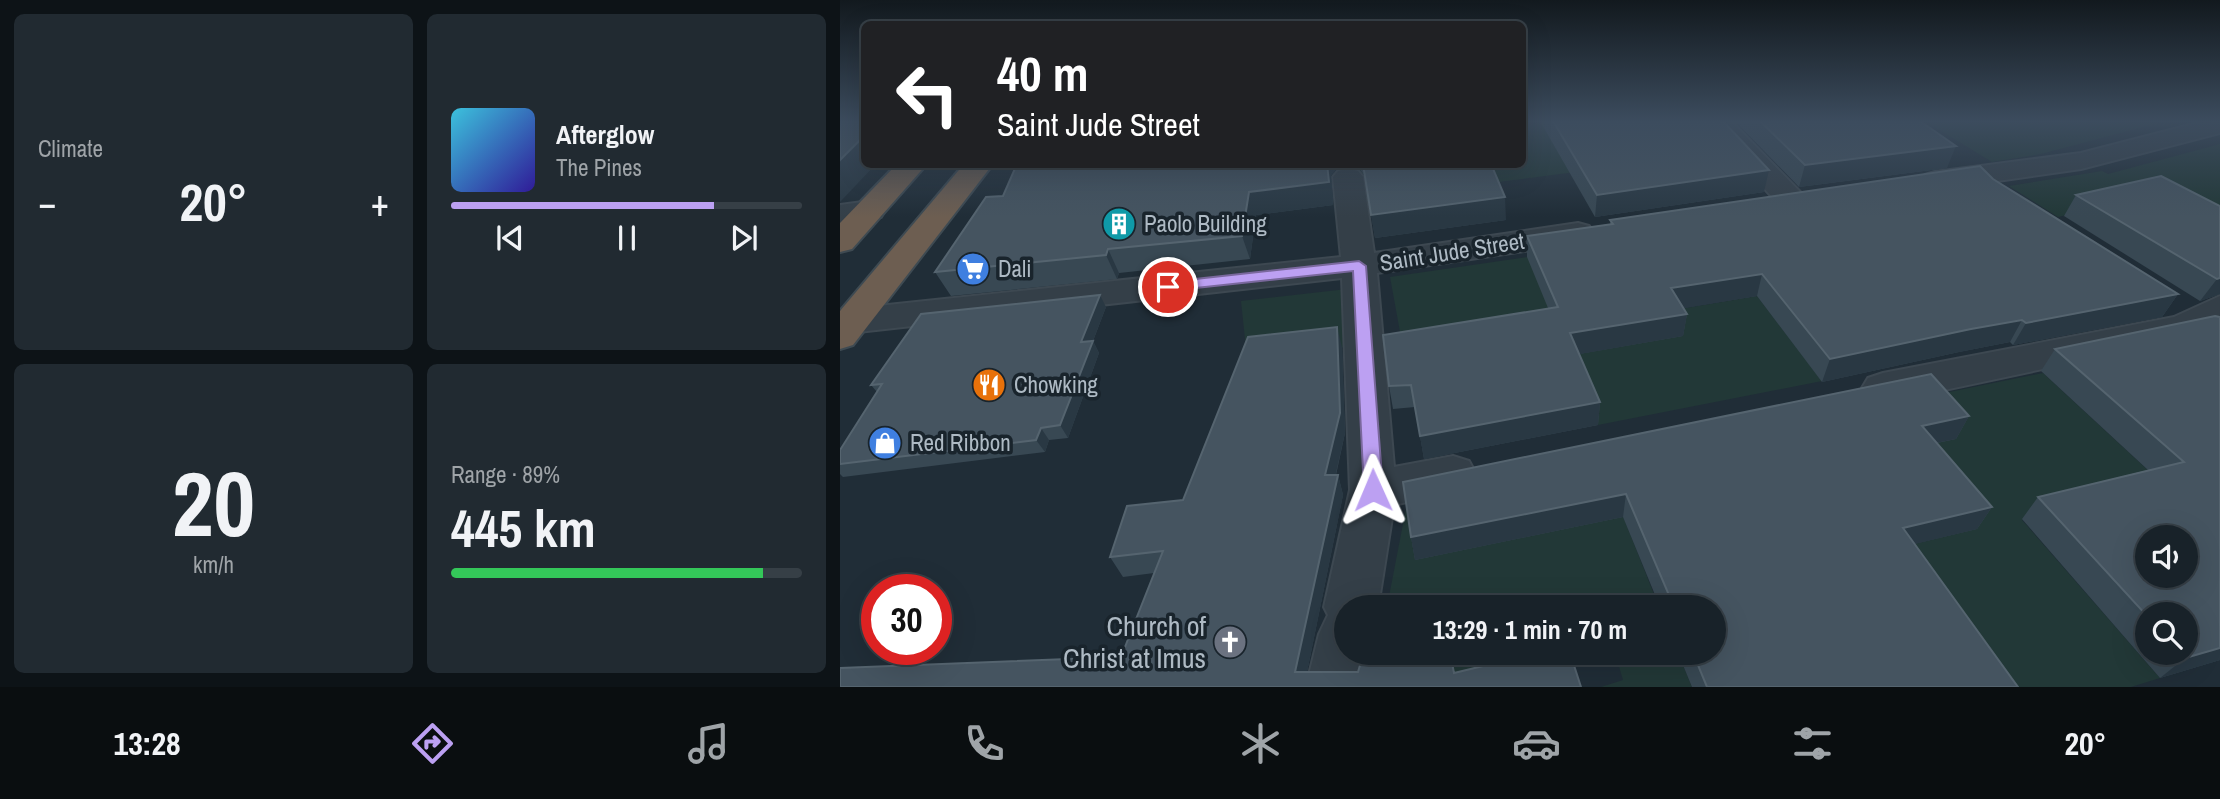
<!DOCTYPE html>
<meta charset="utf-8">
<style>
:root{--surface:#182229;--page:#212a31;--text:#f1f3f6;--muted:#9fa4a8;--line:#363f46;--accent:#bca0f2}
body{margin:0;font-family:"Archivo Narrow",sans-serif;background:var(--page);color:var(--text);height:100vh;display:flex;flex-direction:column;font-size:26px;white-space:nowrap}
*{box-sizing:border-box;margin:0}
p{font-size:23px;color:var(--muted)}
.icon{flex:none;width:38px;height:38px;fill:none;stroke:currentColor;stroke-width:2;stroke-linecap:round;stroke-linejoin:round}
.map{position:relative;flex:1;overflow:hidden}
.drawer{display:flex;flex-direction:column;gap:14px;padding:14px;background:#0d1317;width:840px}
.drawer>*{flex:none}
.guide{position:absolute;left:21px;top:21px;width:665px;height:147px;border-radius:10px;box-shadow:0 7px 28px #0002,0 0 0 2px var(--line);background:#202124;color:#fff;overflow:hidden}
.tools{position:absolute;left:1295px;top:525px;display:grid;gap:14px}
.tools a{display:grid;place-items:center;width:63px;height:63px;border-radius:50%;background:var(--surface);box-shadow:0 7px 28px #0002,0 0 0 2px var(--line);font-size:35px}
.speed{position:absolute;left:21px;top:574px;display:flex;gap:14px;font-size:35px;font-weight:700;text-align:center}
.speed>*{display:grid;place-content:center;width:91px;height:91px;border-radius:50%;background:var(--surface);box-shadow:0 7px 28px #0002,0 0 0 2px var(--line);line-height:1}
.speed .limit{border:10px solid #d22;background:#fff;color:#111}
.pin{position:absolute;display:grid;place-items:center;width:60px;height:60px;color:#fff;margin:-30px;border:4px solid #fff;border-radius:50%;box-shadow:0 2px 7px #0007}
.me{position:absolute;width:77px;margin:-38px;rotate:359deg;stroke-linejoin:round;filter:drop-shadow(0 0 5px #0008)}
.turn{display:flex;align-items:center;gap:24px;height:147px;padding:0 21px;font-size:32px}
.turn .icon{width:91px;height:91px;stroke-width:2.5}
.turn b{display:block;font-size:49px;line-height:60px}
.big{font-size:52px;font-weight:700;line-height:1.1}
.drawer .widget{flex:1;display:flex;flex-direction:column;justify-content:center;gap:10px;min-width:0;padding:0 24px;border-radius:10px;background:var(--page)}
.drawer .dial{align-items:center;gap:0}
.dial b{font-size:91px;line-height:1}
.song{display:flex;align-items:center;gap:21px}
.cover{width:84px;height:84px;border-radius:10px;background:linear-gradient(135deg,hsl(190 70% 55%),hsl(250 70% 35%))}
.played{height:7px;border-radius:4px;background:linear-gradient(90deg,var(--accent) 75%,var(--line) 75%)}
.keys{display:flex;justify-content:space-around;direction:ltr}
.heat{display:flex;justify-content:space-between;align-items:center;font-size:38px;direction:ltr}
.charge{height:10px;border-radius:5px;background:linear-gradient(90deg,#34c759 89%,var(--line) 0)}
.drawer .tiles{flex:1;display:grid;gap:14px;grid-template-columns:repeat(2,1fr)}
.trip{position:absolute;left:494px;top:595px;width:392px;height:70px;border-radius:35px;background:var(--surface);box-shadow:0 7px 28px #0002,0 0 0 2px var(--line);font-weight:700;line-height:70px;text-align:center}
.dock{display:flex;height:112px;justify-content:space-around;align-items:center;background:#0a0e10;color:var(--muted)}
.dock .icon{width:49px;height:49px}
.dock .on{color:var(--accent)}
.dock b{font-size:32px;color:var(--text)}
main{display:flex;flex:1;min-height:0}
.map>svg:first-child{display:block}
</style>
<main>
<section class="drawer">
<div class="tiles">
<div class="widget"><p>Climate</p>
<div class="heat"><a>−</a><b class="big">20°</b><a>+</a></div>
</div>
<div class="widget">
<div class="song"><i class="cover"></i><div><b>Afterglow</b><p>The Pines</p></div></div>
<div class="played"></div>
<div class="keys"><svg class="icon" aria-label="previous" viewBox="0 0 24 24"><path d="M18 5L8 12l10 7zM5 5v14"/></svg><svg class="icon" aria-label="pause" viewBox="0 0 24 24"><path d="M8 5v14M16 5v14"/></svg><svg class="icon" aria-label="next" viewBox="0 0 24 24"><path d="M6 5l10 7-10 7zM19 5v14"/></svg></div>
</div>
<div class="widget dial"><b>20</b><p>km/h</p></div>
<div class="widget"><p>Range · 89%</p><b class="big">445 km</b><div class="charge"></div></div>
</div>
</section>
<div class="map">
<svg width="1380" height="687" viewBox="0 0 1380 687">
<rect width="100%" height="100%" fill="#202d37"/>
<g fill="#223837">
<path d="M 720,121 L 888,152 L 522,200 L 517,170 L 568,164 L 682,164 L 683,125 Z"/>
<path d="M 1085,121 L 1326,121 L 1201,154 L 1152,162 Z"/>
<path d="M 1380,144 L 1380,235 L 1309,196 L 1218,217 L 1169,186 L 1262,171 L 1268,174 Z"/>
<path d="M 687,257 L 828,311 L 917,296 L 982,381 L 758,425 L 564,354 L 550,277 Z"/>
<path d="M 507,289 L 515,346 L 407,358 L 401,301 Z"/>
<path d="M 1203,373 L 1324,485 L 1182,520 L 1320,678 L 1291,687 L 1145,687 L 1050,550 L 1136,529 L 1070,448 L 1080,398 Z"/>
<path d="M 715,474 L 733,527 L 783,516 L 819,607 L 547,607 L 567,503 L 576,559 L 684,537 Z"/>
<path d="M 538,653 L 771,653 L 633,687 Z"/>
<path d="M 775,653 L 838,653 L 852,687 L 761,687 L 783,680 Z"/>
</g>
<g fill="none" stroke-linecap="round" stroke-linejoin="round">
<defs>
<g id="minor">
<path d="M 864,121 L 891,121 L 962,194 L 966,200 L 962,206 L 951,209 L 940,206 Z"/>
<path d="M 1365,121 L 1380,121 L 1380,133 L 1241,169 L 1095,190 L 1085,187 L 1080,181 L 1085,175 L 1095,172 L 1241,153 Z"/>
<path d="M 508,168 L 518,171 L 523,177 L 534,253 L 738,223 L 749,226 L 754,233 L 749,240 L 738,243 L 537,273 L 554,467 L 613,456 L 629,461 L 636,474 L 629,487 L 554,505 L 538,607 L 506,607 L 506,653 L 530,653 L 524,687 L 466,687 L 479,634 L 488,615 L 484,607 L 510,490 L 502,278 L 0,334 L 0,310 L 501,257 L 493,177 L 498,171 Z"/>
<path d="M 30,201 L 41,203 L 45,210 L 41,217 L 0,223 L 0,205 Z"/>
<path d="M 1380,296 L 1380,323 L 1344,339 L 1043,403 L 1028,398 L 1022,388 L 1028,378 L 1043,373 L 1334,317 Z"/>
</g>
<g id="highway">
<path d="M 57,164 L 87,164 L 12,249 L 0,252 L 0,223 Z"/>
<path d="M 124,164 L 153,164 L 13,345 L 0,349 L 0,311 Z"/>
</g>
</defs>
<use href="#minor" stroke="#3d4851" stroke-width="4"/>
<use href="#highway" stroke="#3e4a52" stroke-width="4"/>
<use href="#minor" fill="#343f48" fill-rule="evenodd"/>
<use href="#highway" fill="#6d5e51" fill-rule="evenodd"/>
</g>
<g fill="#384853" fill-rule="evenodd">
<path d="M 700,121 L 883,121 L 924,192 L 755,217 Z"/>
<path d="M 895,121 L 1080,121 L 1107,168 L 959,187 Z"/>
<path d="M 184,164 L 651,164 L 666,220 L 535,238 L 525,176 L 519,168 L 507,165 L 497,168 L 491,175 L 493,205 L 416,215 L 410,259 L 279,273 L 277,279 L 111,296 L 95,272 L 163,196 Z"/>
<path d="M 1153,179 L 1338,294 L 1322,317 L 1173,345 L 1170,342 L 1119,352 L 982,382 L 917,296 L 843,308 L 847,314 L 843,336 L 739,354 L 760,402 L 758,425 L 584,459 L 575,407 L 553,409 L 549,386 L 708,308 L 687,257 L 687,236 L 770,224 L 770,220 Z"/>
<path d="M 1236,195 L 1380,206 L 1380,294 L 1360,301 L 1224,216 Z"/>
<path d="M 266,307 L 253,341 L 259,353 L 228,438 L 209,440 L 205,452 L 3,477 L 0,474 L 0,450 L 37,392 L 31,385 Z"/>
<path d="M 1380,317 L 1380,660 L 1320,678 L 1182,519 L 1198,497 L 1308,470 L 1201,371 L 1215,349 ZM 1307,614 L 1346,653 L 1307,653 Z"/>
<path d="M 502,347 L 505,433 L 496,475 L 498,475 L 503,495 L 467,672 L 614,673 L 0,687 L 281,657 L 314,573 L 283,577 L 270,557 L 343,500 Z"/>
<path d="M 1129,416 L 1116,439 L 1097,443 L 1152,507 L 1137,529 L 1074,544 L 1178,687 L 852,687 L 838,653 L 873,653 L 873,607 L 820,607 L 783,517 L 575,560 L 571,537 Z"/>
</g>
<g fill="#293843">
<path d="M 24,136 L 24,164 L 36,164 L 0,202 L 0,160 Z"/>
<path d="M 1116,146 L 1107,168 L 959,187 L 965,165 Z"/>
<path d="M 487,164 L 507,164 L 507,165 L 497,168 L 491,175 L 493,205 L 416,215 L 410,259 L 402,236 L 409,192 Z"/>
<path d="M 929,170 L 924,192 L 755,217 L 757,195 Z"/>
<path d="M 665,197 L 666,220 L 535,238 L 531,215 Z"/>
<path d="M 268,249 L 279,273 L 277,279 L 266,255 Z"/>
<path d="M 922,274 L 917,296 L 828,311 L 831,288 Z"/>
<path d="M 1380,278 L 1380,294 L 1360,301 L 1377,279 Z"/>
<path d="M 1338,294 L 1322,317 L 1173,345 L 1186,323 Z"/>
<path d="M 260,295 L 266,307 L 249,351 L 253,341 L 259,353 L 228,438 L 220,425 L 241,342 Z"/>
<path d="M 847,314 L 843,336 L 729,356 L 730,333 Z"/>
<path d="M 1182,320 L 1170,342 L 1119,352 L 982,382 L 990,359 L 1131,329 Z"/>
<path d="M 497,327 L 502,347 L 505,433 L 491,495 L 485,475 Z"/>
<path d="M 760,402 L 758,425 L 584,459 L 580,436 Z"/>
<path d="M 1129,416 L 1116,439 L 1070,448 L 1082,426 Z"/>
<path d="M 201,428 L 209,440 L 205,452 L 196,440 Z"/>
<path d="M 498,475 L 503,495 L 464,687 L 455,672 Z"/>
<path d="M 786,494 L 783,517 L 575,560 L 571,537 Z"/>
<path d="M 1152,507 L 1137,529 L 1050,550 L 1063,528 Z"/>
<path d="M 1380,648 L 1380,660 L 1320,678 L 1345,658 Z"/>
</g>
<g fill="#455460" stroke="#55646f" stroke-width="2" fill-rule="evenodd">
<path d="M 0,121 L 24,121 L 24,136 L 0,160 Z"/>
<path d="M 713,121 L 883,121 L 929,170 L 757,195 Z"/>
<path d="M 920,121 L 1080,121 L 1116,146 L 965,165 Z"/>
<path d="M 184,164 L 487,164 L 489,182 L 409,192 L 402,236 L 268,249 L 266,255 L 95,272 L 146,197 L 163,196 L 176,166 Z"/>
<path d="M 523,164 L 651,164 L 665,197 L 531,215 Z"/>
<path d="M 1140,166 L 1153,179 L 1338,294 L 1186,323 L 1182,320 L 1131,329 L 990,359 L 922,274 L 831,288 L 847,314 L 730,333 L 760,402 L 580,436 L 571,385 L 549,386 L 543,335 L 718,307 L 687,236 L 773,224 L 770,220 Z"/>
<path d="M 1321,176 L 1380,206 L 1380,278 L 1377,279 L 1236,195 Z"/>
<path d="M 260,295 L 241,342 L 253,341 L 220,425 L 201,428 L 196,440 L 0,464 L 0,450 L 42,384 L 31,385 L 81,314 Z"/>
<path d="M 1375,316 L 1380,317 L 1380,648 L 1345,658 L 1341,653 L 1346,653 L 1346,614 L 1307,614 L 1307,616 L 1198,497 L 1344,462 L 1215,349 ZM 1307,537 L 1346,537 L 1346,576 L 1307,576 Z"/>
<path d="M 497,327 L 500,413 L 485,475 L 498,475 L 455,672 L 518,672 L 523,655 L 531,653 L 610,653 L 614,673 L 697,653 L 730,653 L 741,687 L 0,687 L 0,668 L 281,657 L 323,551 L 270,557 L 287,506 L 343,500 L 408,337 Z"/>
<path d="M 1091,374 L 1129,416 L 1082,426 L 1152,507 L 1063,528 L 1178,687 L 867,687 L 853,653 L 873,653 L 873,607 L 834,607 L 786,494 L 571,537 L 563,482 Z"/>
</g>
<linearGradient id="sky" x2="0" y2="1"><stop stop-color="#12191e"/><stop offset="0.56" stop-color="#3c4c5e"/><stop offset="1" stop-color="#3c4c5e" stop-opacity="0"/></linearGradient>
<rect width="1380" height="217" fill="url(#sky)"/>
<path fill="#bca0f2" stroke="#7a689d" stroke-width="2" d="M 519,261 L 526,266 L 543,490 L 540,496 L 527,496 L 524,490 L 513,271 L 328,291 L 321,287 L 328,282 Z"/>
<defs>
<symbol id="building-disc" viewBox="-11 -11 22 22"><circle r="9.5" fill="#0f9aa8" stroke="#19242c"/><path d="M-4-6H4V6H1V3H-1V6H-4ZM-2.5-4.3h1.7v1.8h-1.7ZM.8-4.3h1.7v1.8H.8ZM-2.5-1h1.7V.8h-1.7ZM.8-1h1.7V.8H.8Z" fill="#fff"/></symbol>
<symbol id="supermarket-disc" viewBox="-11 -11 22 22"><circle r="9.5" fill="#3f7fe0" stroke="#19242c"/><path d="M-6-5.5h2.5l.6 2H6L4.5 2H-2.5L-4.4-4H-6ZM-1.5 3.2a1.3 1.3 0 1 0 .1 0ZM3 3.2a1.3 1.3 0 1 0 .1 0Z" fill="#fff"/></symbol>
<symbol id="restaurant-disc" viewBox="-11 -11 22 22"><circle r="9.5" fill="#e8710a" stroke="#19242c"/><path d="M-5-6h1v4h1v-4h1v4h1v-4h1v5L-1.5 .5V6h-2V.5L-5-1ZM5-6V6H3V1.5H1.5Q1.5-4 5-6Z" fill="#fff"/></symbol>
<symbol id="shop-disc" viewBox="-11 -11 22 22"><circle r="9.5" fill="#3f7fe0" stroke="#19242c"/><path d="M-5-2.5h2.3a2.7 3.5 0 0 1 5.4 0H5L5.5 6h-11ZM-1.5-2.5h3a1.5 2.3 0 0 0-3 0Z" fill="#fff"/></symbol>
<symbol id="church-disc" viewBox="-11 -11 22 22"><circle r="9.5" fill="#6b7280" stroke="#19242c"/><path d="M-1.2-6h2.4v3.5h3.3v2.4h-3.3V6h-2.4V-.1h-3.3v-2.4h3.3Z" fill="#fff"/></symbol>
</defs>
<g fill-rule="evenodd">
<use href="#building-disc" x="260" y="205" width="38" height="38"/>
<use href="#supermarket-disc" x="114" y="250" width="38" height="38"/>
<use href="#restaurant-disc" x="130" y="366" width="38" height="38"/>
<use href="#shop-disc" x="26" y="424" width="38" height="38"/>
<use href="#church-disc" x="371" y="623" width="38" height="38"/>
</g>
<g text-anchor="middle" stroke-width="7" stroke-linejoin="round" paint-order="stroke">
<g font-size="23" fill="#aebac4" stroke="#19242c" text-anchor="start">
<text x="304" y="232">Paolo Building</text>
<text x="158" y="277">Dali</text>
<text x="174" y="393">Chowking</text>
<text x="70" y="451">Red Ribbon</text>
</g>
<g font-size="23" fill="#aebac4" stroke="#19242c">
<text transform="translate(612 252) rotate(-9)" y="8">Saint Jude Street</text>
</g>
<g font-size="28" fill="#aebac4" stroke="#19242c" text-anchor="end">
<text x="366" y="636">Church of<tspan x="366" dy="32">Christ at Imus</tspan></text>
</g>
</g>
</svg>
<div class="tools">
<a><svg class="icon" aria-label="sound" viewBox="0 0 24 24"><path d="M4 9h4l5-4v14l-5-4H4zM17 9q2 3 0 6"/></svg></a>
<a><svg class="icon" aria-label="search" viewBox="0 0 24 24"><circle cx="10" cy="10" r="6"/><path d="M15 15l6 6"/></svg></a>
</div>
<div class="speed"><div class="limit">30</div></div>
<div class="pin" style="left:328px;top:287px;background:#d93025"><svg class="icon" aria-label="arrive" viewBox="0 0 24 24"><path d="M6 21V4h12l-3 4 3 4H6"/></svg></div>
<svg class="me" style="left:533px;top:490px" viewBox="-20 -20 40 40"><path d="M0-17L14 15 0 8-14 15z" fill="#bca0f2" stroke="#fff" stroke-width="4"/></svg>
<div class="trip">13:29 · 1 min · 70 m</div>
<div class="guide">
<div class="turn"><svg class="icon" aria-label="left" viewBox="0 0 24 24"><path d="M17 20v-9H6M10 6l-5 5 5 5"/></svg><div><b>40 m</b>Saint Jude Street</div></div>
</div>
</div>
</main>
<nav class="dock">
<b>13:28</b>
<svg class="icon on" aria-label="directions" viewBox="0 0 24 24"><path d="M12 3l9 9-9 9-9-9zM9 14v-3h6M13 9l2 2-2 2"/></svg>
<svg class="icon" aria-label="music" viewBox="0 0 24 24"><path d="M9 18V5l10-2v13"/><circle cx="6" cy="18" r="3"/><circle cx="16" cy="16" r="3"/></svg>
<svg class="icon" aria-label="phone" viewBox="0 0 24 24"><path d="M5 4h4l2 5-3 2q2 4 5 5l2-3 5 2v4C11 20 4 13 5 4z"/></svg>
<svg class="icon" aria-label="climate" viewBox="0 0 24 24"><path d="M12 3v18M4 7l16 10M4 17L20 7"/></svg>
<svg class="icon" aria-label="car" viewBox="0 0 24 24"><path d="M5 17H2v-5l4-1 3-4h7l3 4 3 1v5h-3M9 17h6M6 11h13"/><circle cx="7" cy="17" r="2"/><circle cx="17" cy="17" r="2"/></svg>
<svg class="icon" aria-label="filters" viewBox="0 0 24 24"><path d="M4 7h16M4 17h16"/><circle cx="9" cy="7" r="2"/><circle cx="15" cy="17" r="2"/></svg>
<b>20°</b>
</nav>
